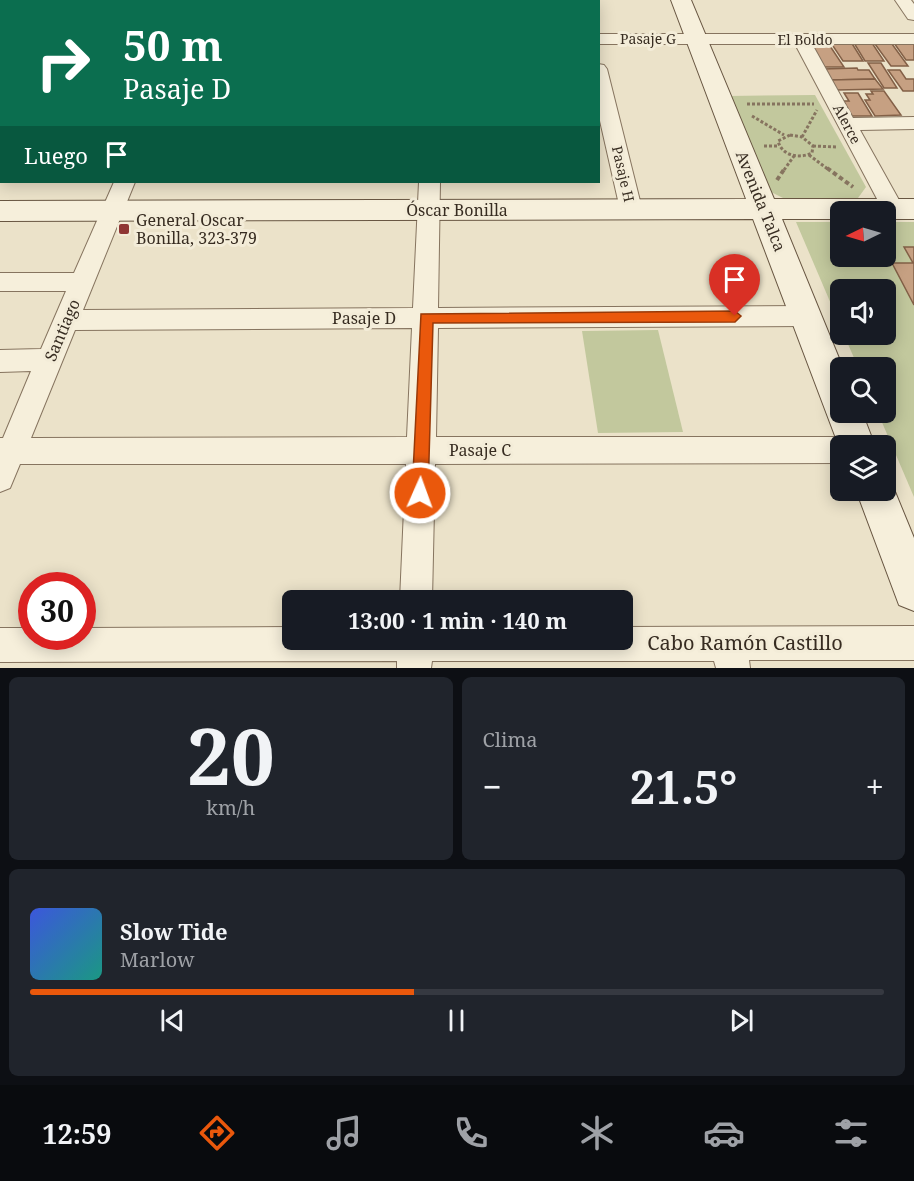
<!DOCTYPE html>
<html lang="es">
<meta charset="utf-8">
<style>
:root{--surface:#171b24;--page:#20242c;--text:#f1f3f6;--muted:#9ea1a6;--line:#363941;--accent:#ea580c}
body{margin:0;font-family:"Noto Serif",serif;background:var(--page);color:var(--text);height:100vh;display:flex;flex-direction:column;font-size:22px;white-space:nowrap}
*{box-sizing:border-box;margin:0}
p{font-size:20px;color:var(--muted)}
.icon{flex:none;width:33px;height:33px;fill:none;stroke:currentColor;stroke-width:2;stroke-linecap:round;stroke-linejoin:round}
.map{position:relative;height:668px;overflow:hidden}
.sheet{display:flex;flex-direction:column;gap:9px;padding:9px;background:#0d0f14;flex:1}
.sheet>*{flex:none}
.banner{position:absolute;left:0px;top:0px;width:600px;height:183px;box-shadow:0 3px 15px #0003;background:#0b6e4f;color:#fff;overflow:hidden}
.needle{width:39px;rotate:265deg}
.buttons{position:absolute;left:830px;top:201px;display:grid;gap:12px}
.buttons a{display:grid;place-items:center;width:66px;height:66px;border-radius:9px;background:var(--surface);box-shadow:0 3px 15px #0003;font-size:30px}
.speed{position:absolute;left:18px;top:572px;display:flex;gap:12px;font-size:30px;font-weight:700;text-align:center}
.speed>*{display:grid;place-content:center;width:78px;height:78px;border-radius:50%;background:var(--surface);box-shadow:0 3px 15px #0003;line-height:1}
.speed .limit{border:9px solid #d22;background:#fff;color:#111}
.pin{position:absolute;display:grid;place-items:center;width:51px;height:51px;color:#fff;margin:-62px -26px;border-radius:50% 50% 50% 0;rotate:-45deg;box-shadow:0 0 6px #0007}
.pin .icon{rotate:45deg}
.me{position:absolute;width:66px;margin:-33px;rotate:2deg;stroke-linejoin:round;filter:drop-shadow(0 0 4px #0008)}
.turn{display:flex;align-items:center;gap:21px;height:126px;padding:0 24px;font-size:27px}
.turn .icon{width:78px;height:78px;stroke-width:2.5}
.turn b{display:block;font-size:42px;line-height:51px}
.then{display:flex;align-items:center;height:57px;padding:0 24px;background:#0003;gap:12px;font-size:22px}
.big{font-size:45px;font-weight:700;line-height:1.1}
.sheet .card{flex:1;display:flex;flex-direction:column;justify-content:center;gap:9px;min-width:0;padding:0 21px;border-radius:9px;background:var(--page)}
.sheet .dial{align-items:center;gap:0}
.dial b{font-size:78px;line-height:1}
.song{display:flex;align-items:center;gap:18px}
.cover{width:72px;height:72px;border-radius:9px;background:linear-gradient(135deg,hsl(230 70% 55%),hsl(170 70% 35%))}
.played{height:6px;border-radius:3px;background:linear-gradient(90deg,var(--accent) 45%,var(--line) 45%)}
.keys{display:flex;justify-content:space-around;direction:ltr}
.heat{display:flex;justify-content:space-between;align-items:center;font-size:33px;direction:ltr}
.sheet .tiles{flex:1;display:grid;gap:9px;grid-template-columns:1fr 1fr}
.card:last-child{grid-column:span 2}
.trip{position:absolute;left:282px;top:590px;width:351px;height:60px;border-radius:9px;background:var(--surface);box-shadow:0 3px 15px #0003;font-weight:700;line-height:60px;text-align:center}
.menu{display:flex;height:96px;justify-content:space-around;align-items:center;background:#090b0e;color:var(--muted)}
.menu .icon{width:42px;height:42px}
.menu .on{color:var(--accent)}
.menu b{font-size:27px;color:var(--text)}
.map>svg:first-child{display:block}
</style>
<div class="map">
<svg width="914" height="668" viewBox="0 0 914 668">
<rect width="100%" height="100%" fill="#ebe2c9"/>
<g fill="#c2c89d">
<path d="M 815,95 L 866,187 L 858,198 L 785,199 L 769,191 L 728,96 Z"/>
<path d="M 796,222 L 840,222 L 840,256 L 885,256 L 885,222 L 914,222 L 914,497 L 878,413 L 885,412 L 885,368 L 858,367 L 844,335 L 885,334 L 885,290 L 840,290 L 840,325 Z"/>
<path d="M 658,330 L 683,432 L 598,433 L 582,331 Z"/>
</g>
<g fill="#c6a082" stroke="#836047" stroke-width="1.5">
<path d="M 851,42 L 863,61 L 843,61 L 831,43 Z"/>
<path d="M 828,43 L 844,67 L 824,67 L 809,44 Z"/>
<path d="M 854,43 L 872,43 L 884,61 L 865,61 Z"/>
<path d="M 894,43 L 914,43 L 914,60 L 906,60 Z"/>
<path d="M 875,44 L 892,44 L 908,66 L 891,66 Z"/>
<path d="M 868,63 L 881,63 L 897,88 L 884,88 Z"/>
<path d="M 857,68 L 858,70 L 869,70 L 875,79 L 830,80 L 823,69 Z"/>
<path d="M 888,70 L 900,70 L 906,79 L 914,79 L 914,91 L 903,91 Z"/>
<path d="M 875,79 L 883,89 L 837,90 L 830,80 Z"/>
<path d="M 871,91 L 884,91 L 901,115 L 875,116 L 865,100 L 870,100 L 866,94 L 873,94 Z"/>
<path d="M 844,93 L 858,93 L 872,116 L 852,116 L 843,101 L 849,101 Z"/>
<path d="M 904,247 L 914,247 L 914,305 L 892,263 L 913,263 Z"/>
</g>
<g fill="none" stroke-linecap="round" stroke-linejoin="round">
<defs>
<g id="street">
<path d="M 192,0 L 208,0 L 191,2 Z"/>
<rect x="297" y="0" width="16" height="2"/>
<rect x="429" y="0" width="16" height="2"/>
<path d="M 895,0 L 911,0 L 914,4 L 914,20 L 908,19 Z"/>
<path d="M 598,34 L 914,34 L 914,44 L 812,44 L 853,118 L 914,117 L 914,129 L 860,130 L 904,209 L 901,214 L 893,217 L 885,214 L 795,44 L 598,44 Z"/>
<path d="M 598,64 L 604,65 L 607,69 L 642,209 L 639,214 L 631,217 L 623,214 L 620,209 L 598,112 Z"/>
<rect x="0" y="122" width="2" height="12"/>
<path d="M 114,182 L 135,182 L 83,310 L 413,308 L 419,182 L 440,182 L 438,308 L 806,306 L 815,309 L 818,316 L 815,323 L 806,326 L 438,328 L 436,437 L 840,437 L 850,441 L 852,446 L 840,446 L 840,463 L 435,464 L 432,600 L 400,600 L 406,464 L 20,464 L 10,488 L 0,492 L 0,438 L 3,438 L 31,371 L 0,372 L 0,350 L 41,349 L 66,291 L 0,291 L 0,273 L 74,273 ZM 412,328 L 407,437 L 31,438 L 75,330 Z"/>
<path d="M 914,626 L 914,660 L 749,660 L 750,668 L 716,668 L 714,661 L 432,661 L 431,668 L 397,668 L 397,661 L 0,662 L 0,628 L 32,628 L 32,636 L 82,636 L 82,628 L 292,627 L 292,639 L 622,639 L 622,627 Z"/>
</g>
<g id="secondary">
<path d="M 671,0 L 691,0 L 774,199 L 914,199 L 914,219 L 885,219 L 885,212 L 840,212 L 840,219 L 782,219 L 843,368 L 840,368 L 840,412 L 862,412 L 875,446 L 840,446 L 840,449 L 753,219 L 0,221 L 0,201 L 746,199 Z"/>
<path d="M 885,476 L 889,477 L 914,538 L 914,611 L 899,605 L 856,490 L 885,490 Z"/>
</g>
</defs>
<use href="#street" stroke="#86745f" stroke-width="2"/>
<use href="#secondary" stroke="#685642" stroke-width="2"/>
<g stroke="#86745f" stroke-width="3" stroke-dasharray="3 2" stroke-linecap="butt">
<path d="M 747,104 L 814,104"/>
<path d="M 752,116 L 784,135"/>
<path d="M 790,135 L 802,137 L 813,146 L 812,153 C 799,159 782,156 778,141 Z"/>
<path d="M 802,137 L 817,110"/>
<path d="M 764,146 L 779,146"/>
<path d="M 813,146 L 837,147"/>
<path d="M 809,155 L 829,170"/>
<path d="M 784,170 L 794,156"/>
</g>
<g stroke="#86745f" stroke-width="4" stroke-dasharray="4.5 3" stroke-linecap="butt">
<path d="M 827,168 L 853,187"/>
<path d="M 777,180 L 785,168"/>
</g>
<use href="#street" fill="#f6efdb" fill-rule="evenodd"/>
<use href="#secondary" fill="#f6efdb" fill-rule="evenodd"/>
</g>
<path fill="#ea580c" stroke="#983908" stroke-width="1.5" d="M 735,311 L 741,316 L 735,322 L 433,323 L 428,493 L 426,498 L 420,500 L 414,498 L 412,493 L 421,314 Z"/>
<rect fill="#8f3634" stroke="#f3ecd8" stroke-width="2" x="118" y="223" width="12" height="12" rx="3"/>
<g text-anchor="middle" stroke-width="6" stroke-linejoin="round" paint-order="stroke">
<g font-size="14" fill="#372c21" stroke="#f3ecd8">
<text x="648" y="44">Pasaje G</text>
<text x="805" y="45">El Boldo</text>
<text transform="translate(847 124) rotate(62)" y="5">Alerce</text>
<text transform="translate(623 174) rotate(77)" y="5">Pasaje H</text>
</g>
<g font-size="16" fill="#372c21" stroke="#f3ecd8">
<text transform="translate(761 201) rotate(68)" y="6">Avenida Talca</text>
<text x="457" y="216">Óscar Bonilla</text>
<text x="364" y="324">Pasaje D</text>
<text transform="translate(62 330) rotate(-67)" y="6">Santiago</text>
<text x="480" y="456">Pasaje C</text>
</g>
<g font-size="16" fill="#372c21" stroke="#f3ecd8" text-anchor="start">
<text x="136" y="226">General Oscar<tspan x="136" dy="18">Bonilla, 323-379</tspan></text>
</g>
<g font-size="20" fill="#372c21" stroke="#f3ecd8">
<text x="745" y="650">Cabo Ramón Castillo</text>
</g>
</g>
</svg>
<div class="buttons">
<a><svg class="needle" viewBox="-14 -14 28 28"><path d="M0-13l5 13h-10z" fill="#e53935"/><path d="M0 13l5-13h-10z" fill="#9ea1a6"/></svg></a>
<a><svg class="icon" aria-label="sound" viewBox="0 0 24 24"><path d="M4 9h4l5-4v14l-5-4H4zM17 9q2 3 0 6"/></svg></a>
<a><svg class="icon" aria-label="search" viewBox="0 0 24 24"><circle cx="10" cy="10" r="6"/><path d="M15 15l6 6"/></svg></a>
<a><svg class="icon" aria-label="layers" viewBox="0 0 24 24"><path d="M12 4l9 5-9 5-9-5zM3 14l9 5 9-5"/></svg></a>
</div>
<div class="speed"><div class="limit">30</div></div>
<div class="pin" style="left:735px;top:316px;background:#d93025"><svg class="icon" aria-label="arrive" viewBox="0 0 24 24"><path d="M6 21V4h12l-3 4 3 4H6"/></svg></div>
<svg class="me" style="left:420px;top:493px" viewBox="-20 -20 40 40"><circle r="17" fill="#ea580c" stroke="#fff" stroke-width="3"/><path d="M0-11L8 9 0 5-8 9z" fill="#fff"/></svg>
<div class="trip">13:00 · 1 min · 140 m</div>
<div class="banner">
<div class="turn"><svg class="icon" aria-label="right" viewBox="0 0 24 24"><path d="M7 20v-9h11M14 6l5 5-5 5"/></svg><div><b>50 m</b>Pasaje D</div></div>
<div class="then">Luego<svg class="icon" aria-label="arrive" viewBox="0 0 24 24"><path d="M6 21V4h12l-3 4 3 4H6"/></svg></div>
</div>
</div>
<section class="sheet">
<div class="tiles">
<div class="card dial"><b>20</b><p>km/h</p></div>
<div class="card"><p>Clima</p>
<div class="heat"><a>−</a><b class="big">21.5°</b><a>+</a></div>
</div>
<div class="card">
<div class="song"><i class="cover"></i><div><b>Slow Tide</b><p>Marlow</p></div></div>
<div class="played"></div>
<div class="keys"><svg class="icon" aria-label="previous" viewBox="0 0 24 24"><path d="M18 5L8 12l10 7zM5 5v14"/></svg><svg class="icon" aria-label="pause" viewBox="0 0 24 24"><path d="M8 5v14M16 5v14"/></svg><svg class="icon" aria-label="next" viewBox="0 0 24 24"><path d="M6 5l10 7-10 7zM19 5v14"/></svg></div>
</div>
</div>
</section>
<nav class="menu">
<b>12:59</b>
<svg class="icon on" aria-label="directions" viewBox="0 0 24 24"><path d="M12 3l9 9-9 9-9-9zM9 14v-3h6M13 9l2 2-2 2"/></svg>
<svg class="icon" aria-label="music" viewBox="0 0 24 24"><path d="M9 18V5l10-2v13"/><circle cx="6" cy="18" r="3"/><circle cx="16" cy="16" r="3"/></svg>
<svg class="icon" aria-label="phone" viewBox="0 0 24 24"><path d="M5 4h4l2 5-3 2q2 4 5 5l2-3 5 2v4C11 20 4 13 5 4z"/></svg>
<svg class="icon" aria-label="climate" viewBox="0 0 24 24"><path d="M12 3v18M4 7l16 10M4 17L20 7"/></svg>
<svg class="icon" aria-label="car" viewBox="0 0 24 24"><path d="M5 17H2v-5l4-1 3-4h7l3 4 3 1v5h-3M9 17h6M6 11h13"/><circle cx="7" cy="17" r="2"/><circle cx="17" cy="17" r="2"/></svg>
<svg class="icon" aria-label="filters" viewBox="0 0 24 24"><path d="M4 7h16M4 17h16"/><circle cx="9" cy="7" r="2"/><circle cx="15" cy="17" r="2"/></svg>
</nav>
